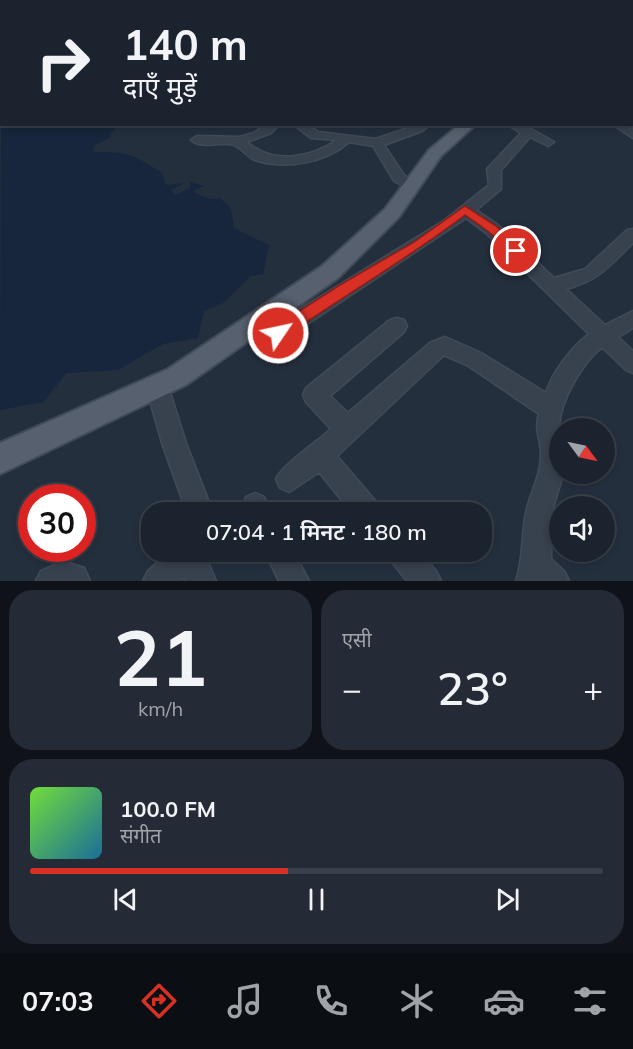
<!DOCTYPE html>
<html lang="hi">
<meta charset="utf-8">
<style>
:root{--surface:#1b232e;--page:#242b36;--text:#f1f3f6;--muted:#a0a4aa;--line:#39404a;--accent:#d93025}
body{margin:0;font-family:Mulish,"Noto Sans Devanagari",sans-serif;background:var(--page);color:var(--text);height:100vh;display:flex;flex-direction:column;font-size:22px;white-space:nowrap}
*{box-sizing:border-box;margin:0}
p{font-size:20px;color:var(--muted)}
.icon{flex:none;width:33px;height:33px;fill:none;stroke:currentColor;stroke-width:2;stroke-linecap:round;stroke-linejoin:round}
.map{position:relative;height:581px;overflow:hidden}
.details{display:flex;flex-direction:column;gap:9px;padding:9px;background:#0f1319;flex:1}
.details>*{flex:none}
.top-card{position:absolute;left:0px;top:0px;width:633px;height:126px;box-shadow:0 3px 9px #0003,0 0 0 2px var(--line);background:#1b232e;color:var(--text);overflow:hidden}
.needle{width:39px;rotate:123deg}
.fabs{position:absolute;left:549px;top:418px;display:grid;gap:12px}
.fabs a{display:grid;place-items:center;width:66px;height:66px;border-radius:50%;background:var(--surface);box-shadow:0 3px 9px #0003,0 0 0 2px var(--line);font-size:30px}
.speed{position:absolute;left:18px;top:484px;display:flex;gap:12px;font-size:30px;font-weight:700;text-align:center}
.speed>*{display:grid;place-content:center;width:78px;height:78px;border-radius:50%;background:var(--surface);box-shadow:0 3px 9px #0003,0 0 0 2px var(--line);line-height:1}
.speed .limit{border:9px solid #d22;background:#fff;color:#111}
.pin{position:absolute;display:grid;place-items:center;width:51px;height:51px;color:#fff;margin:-26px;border:3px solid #fff;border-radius:50%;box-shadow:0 2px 6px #0007}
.me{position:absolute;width:66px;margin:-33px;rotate:56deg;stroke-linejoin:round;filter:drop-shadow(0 0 4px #0008)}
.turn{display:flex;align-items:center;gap:21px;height:126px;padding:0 24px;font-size:27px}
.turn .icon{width:78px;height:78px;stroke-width:2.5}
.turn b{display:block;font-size:42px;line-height:51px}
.big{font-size:45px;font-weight:600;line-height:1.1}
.details .tile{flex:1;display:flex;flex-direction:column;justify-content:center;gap:9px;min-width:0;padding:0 21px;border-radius:24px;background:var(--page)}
.details .dial{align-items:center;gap:0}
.dial b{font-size:78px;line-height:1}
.song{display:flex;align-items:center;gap:18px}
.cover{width:72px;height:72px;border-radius:9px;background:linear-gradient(135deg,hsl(100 70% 55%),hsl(200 70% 35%))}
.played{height:6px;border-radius:3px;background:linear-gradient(90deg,var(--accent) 45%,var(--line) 45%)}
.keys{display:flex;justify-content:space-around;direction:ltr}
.heat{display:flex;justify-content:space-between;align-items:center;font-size:33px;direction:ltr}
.details .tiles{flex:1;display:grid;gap:9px;grid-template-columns:1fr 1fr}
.tile:last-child{grid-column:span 2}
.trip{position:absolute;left:141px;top:502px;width:351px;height:60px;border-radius:24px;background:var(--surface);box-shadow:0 3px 9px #0003,0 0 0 2px var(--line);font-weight:600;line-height:60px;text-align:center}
.menu{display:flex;height:96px;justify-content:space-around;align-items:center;background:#0b0e12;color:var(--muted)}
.menu .icon{width:42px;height:42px}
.menu .selected{color:var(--accent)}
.menu b{font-size:27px;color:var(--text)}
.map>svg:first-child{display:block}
</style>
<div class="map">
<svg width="633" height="581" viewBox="0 0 633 581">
<rect width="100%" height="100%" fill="#242f3e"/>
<path fill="#17263c" d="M 1,71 L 2,124 L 116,126 L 109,138 L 94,146 L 93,152 C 130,152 130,153 162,173 L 166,185 L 185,183 L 171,190 L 175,195 L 190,188 L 190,182 L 204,186 L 195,190 L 195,193 L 210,199 L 220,198 L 231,209 L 234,228 L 269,245 L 263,274 L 251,276 L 223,303 L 204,311 L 198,338 L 163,344 L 118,370 L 66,373 L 44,402 L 0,410 Z"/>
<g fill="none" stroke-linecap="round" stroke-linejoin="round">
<defs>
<g id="minor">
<path d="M 20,0 L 41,0 L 17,2 Z"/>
<path d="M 119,0 L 131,0 L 116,2 Z"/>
<path d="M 155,0 L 161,0 L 162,2 L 155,2 Z"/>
<path d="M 198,0 L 242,0 L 241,2 Z"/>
<path d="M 315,0 L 329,2 L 315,2 Z"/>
<rect x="376" y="0" width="6" height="2"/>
<path d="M 453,0 L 465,2 L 454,2 Z"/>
<path d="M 501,0 L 508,0 L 500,2 Z"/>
<path d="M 562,0 L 568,0 L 561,2 Z"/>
<path d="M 589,0 L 595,0 L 596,2 L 589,2 Z"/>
<path d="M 0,1 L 4,2 L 2,2 L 2,5 Z"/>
<path d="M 633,1 L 633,6 L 632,6 L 631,2 Z"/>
<rect x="632" y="27" width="1" height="5"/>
<rect x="0" y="39" width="2" height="6"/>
<path d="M 632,66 L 633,66 L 633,73 L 632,72 Z"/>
<rect x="632" y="102" width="1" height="7"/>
<path d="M 267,124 L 280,124 L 271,133 L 247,142 C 273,165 311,158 337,140 L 311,138 L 293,124 L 307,124 L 318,132 L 376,139 L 414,126 L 413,124 L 425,124 L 427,127 L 422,131 L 384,145 L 404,175 L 418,186 L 411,190 L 394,181 L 373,146 L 349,142 C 325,163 285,170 255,160 C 247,157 243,149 236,146 C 224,139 203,151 191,140 L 197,136 L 239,137 L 254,133 Z"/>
<path d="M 507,124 L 522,124 L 554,142 L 548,146 L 530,137 L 501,170 L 501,189 L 476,210 L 498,225 L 554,278 L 585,269 L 627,230 L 633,229 L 633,243 C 609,266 600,280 566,289 L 605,325 L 633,311 L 633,328 L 618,337 L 633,351 L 633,373 L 626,370 L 602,347 C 582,363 560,401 559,427 C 558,443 560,459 560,474 L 563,474 L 552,512 L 551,559 L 564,571 L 569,581 L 516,581 C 524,558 521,536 526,513 C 530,493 541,476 541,455 C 541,438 534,432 539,414 L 467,365 L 444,355 L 337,456 L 378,504 L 382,513 L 352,513 L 319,472 L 289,492 L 280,488 L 276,479 C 283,464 317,442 331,429 L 306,402 L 303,395 L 306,388 L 390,320 L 397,318 L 404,320 L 407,326 L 404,332 L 330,396 L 348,413 L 430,343 L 445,337 L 481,353 L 546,393 C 553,371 571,348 589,334 L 486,233 L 466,218 L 285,339 L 278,341 L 271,339 L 268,333 L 271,327 L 445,220 L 489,185 L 487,169 L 521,133 Z"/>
<path d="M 612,124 L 626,124 L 633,129 L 633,138 Z"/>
<path d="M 157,376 L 165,379 L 168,386 L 186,443 L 213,513 L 187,513 L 162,443 L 146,386 L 149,379 Z"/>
<path d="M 255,493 L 264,497 L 272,513 L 245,513 L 242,506 L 246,497 Z"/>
<path d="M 170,552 L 206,552 L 205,555 L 216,581 L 186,581 L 185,577 L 180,581 L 143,581 L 148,571 Z"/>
<path d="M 265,552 L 294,552 L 309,581 L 279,581 Z"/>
<path d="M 388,552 L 420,552 L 436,571 L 441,581 L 407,581 L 392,562 Z"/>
<path d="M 63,561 L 84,568 L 90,581 L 36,581 L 41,571 Z"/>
</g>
<path id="major" d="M 460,124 L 476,124 L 441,156 L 399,217 L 338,278 L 186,385 L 0,474 L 0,443 L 168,369 L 322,266 L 385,209 L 429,150 Z"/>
</defs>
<use href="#minor" stroke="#414a57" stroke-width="3"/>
<use href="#major" stroke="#414a57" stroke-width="4"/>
<use href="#minor" fill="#38414e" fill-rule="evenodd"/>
<use href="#major" fill="#56606e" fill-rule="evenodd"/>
</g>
<path fill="#d93025" stroke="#8d1f18" stroke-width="1.5" d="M 465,206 L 496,226 L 520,248 L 520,254 L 512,254 L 488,231 L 465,215 C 407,259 344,296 284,337 L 273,337 L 271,333 L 273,328 L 340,285 L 414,242 Z"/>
</svg>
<div class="fabs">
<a><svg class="needle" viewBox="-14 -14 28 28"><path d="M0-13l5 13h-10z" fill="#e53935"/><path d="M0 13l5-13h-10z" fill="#a0a4aa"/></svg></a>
<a><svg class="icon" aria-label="sound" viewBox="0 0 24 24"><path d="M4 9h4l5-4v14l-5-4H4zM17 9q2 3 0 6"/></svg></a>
</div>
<div class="speed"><div class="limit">30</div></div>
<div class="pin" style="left:516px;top:251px;background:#d93025"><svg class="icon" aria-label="arrive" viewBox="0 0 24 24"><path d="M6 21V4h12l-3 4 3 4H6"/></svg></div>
<svg class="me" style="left:278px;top:333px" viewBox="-20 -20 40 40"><circle r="17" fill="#d93025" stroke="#fff" stroke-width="3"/><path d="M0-11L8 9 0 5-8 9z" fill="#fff"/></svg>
<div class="trip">07:04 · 1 मिनट · 180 m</div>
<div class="top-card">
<div class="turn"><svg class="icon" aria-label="right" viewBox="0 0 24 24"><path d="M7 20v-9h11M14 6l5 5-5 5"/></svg><div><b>140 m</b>दाएँ मुड़ें</div></div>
</div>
</div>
<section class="details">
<div class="tiles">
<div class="tile dial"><b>21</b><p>km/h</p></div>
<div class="tile"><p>एसी</p>
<div class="heat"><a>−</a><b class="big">23°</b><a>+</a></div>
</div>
<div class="tile">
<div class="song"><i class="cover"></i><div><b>100.0 FM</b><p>संगीत</p></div></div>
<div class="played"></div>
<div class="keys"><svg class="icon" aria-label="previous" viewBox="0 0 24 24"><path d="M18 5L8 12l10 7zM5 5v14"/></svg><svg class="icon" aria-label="pause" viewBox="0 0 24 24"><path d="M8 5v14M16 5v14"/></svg><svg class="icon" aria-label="next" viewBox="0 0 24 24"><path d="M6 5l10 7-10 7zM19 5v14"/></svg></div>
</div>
</div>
</section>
<nav class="menu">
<b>07:03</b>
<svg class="icon selected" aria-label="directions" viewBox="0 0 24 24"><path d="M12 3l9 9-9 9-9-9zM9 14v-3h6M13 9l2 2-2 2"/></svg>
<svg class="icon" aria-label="music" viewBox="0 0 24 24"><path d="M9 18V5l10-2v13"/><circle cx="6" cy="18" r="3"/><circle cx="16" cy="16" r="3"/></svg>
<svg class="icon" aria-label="phone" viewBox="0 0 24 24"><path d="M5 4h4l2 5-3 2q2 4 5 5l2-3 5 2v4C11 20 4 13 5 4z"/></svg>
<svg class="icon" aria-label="climate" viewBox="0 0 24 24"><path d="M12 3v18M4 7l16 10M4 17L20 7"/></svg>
<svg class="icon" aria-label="car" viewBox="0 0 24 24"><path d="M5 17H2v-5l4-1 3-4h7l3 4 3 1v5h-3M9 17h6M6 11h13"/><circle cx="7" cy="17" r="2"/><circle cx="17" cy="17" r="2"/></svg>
<svg class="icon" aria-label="filters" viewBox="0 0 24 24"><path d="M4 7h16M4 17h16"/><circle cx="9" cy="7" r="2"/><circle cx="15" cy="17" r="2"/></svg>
</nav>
